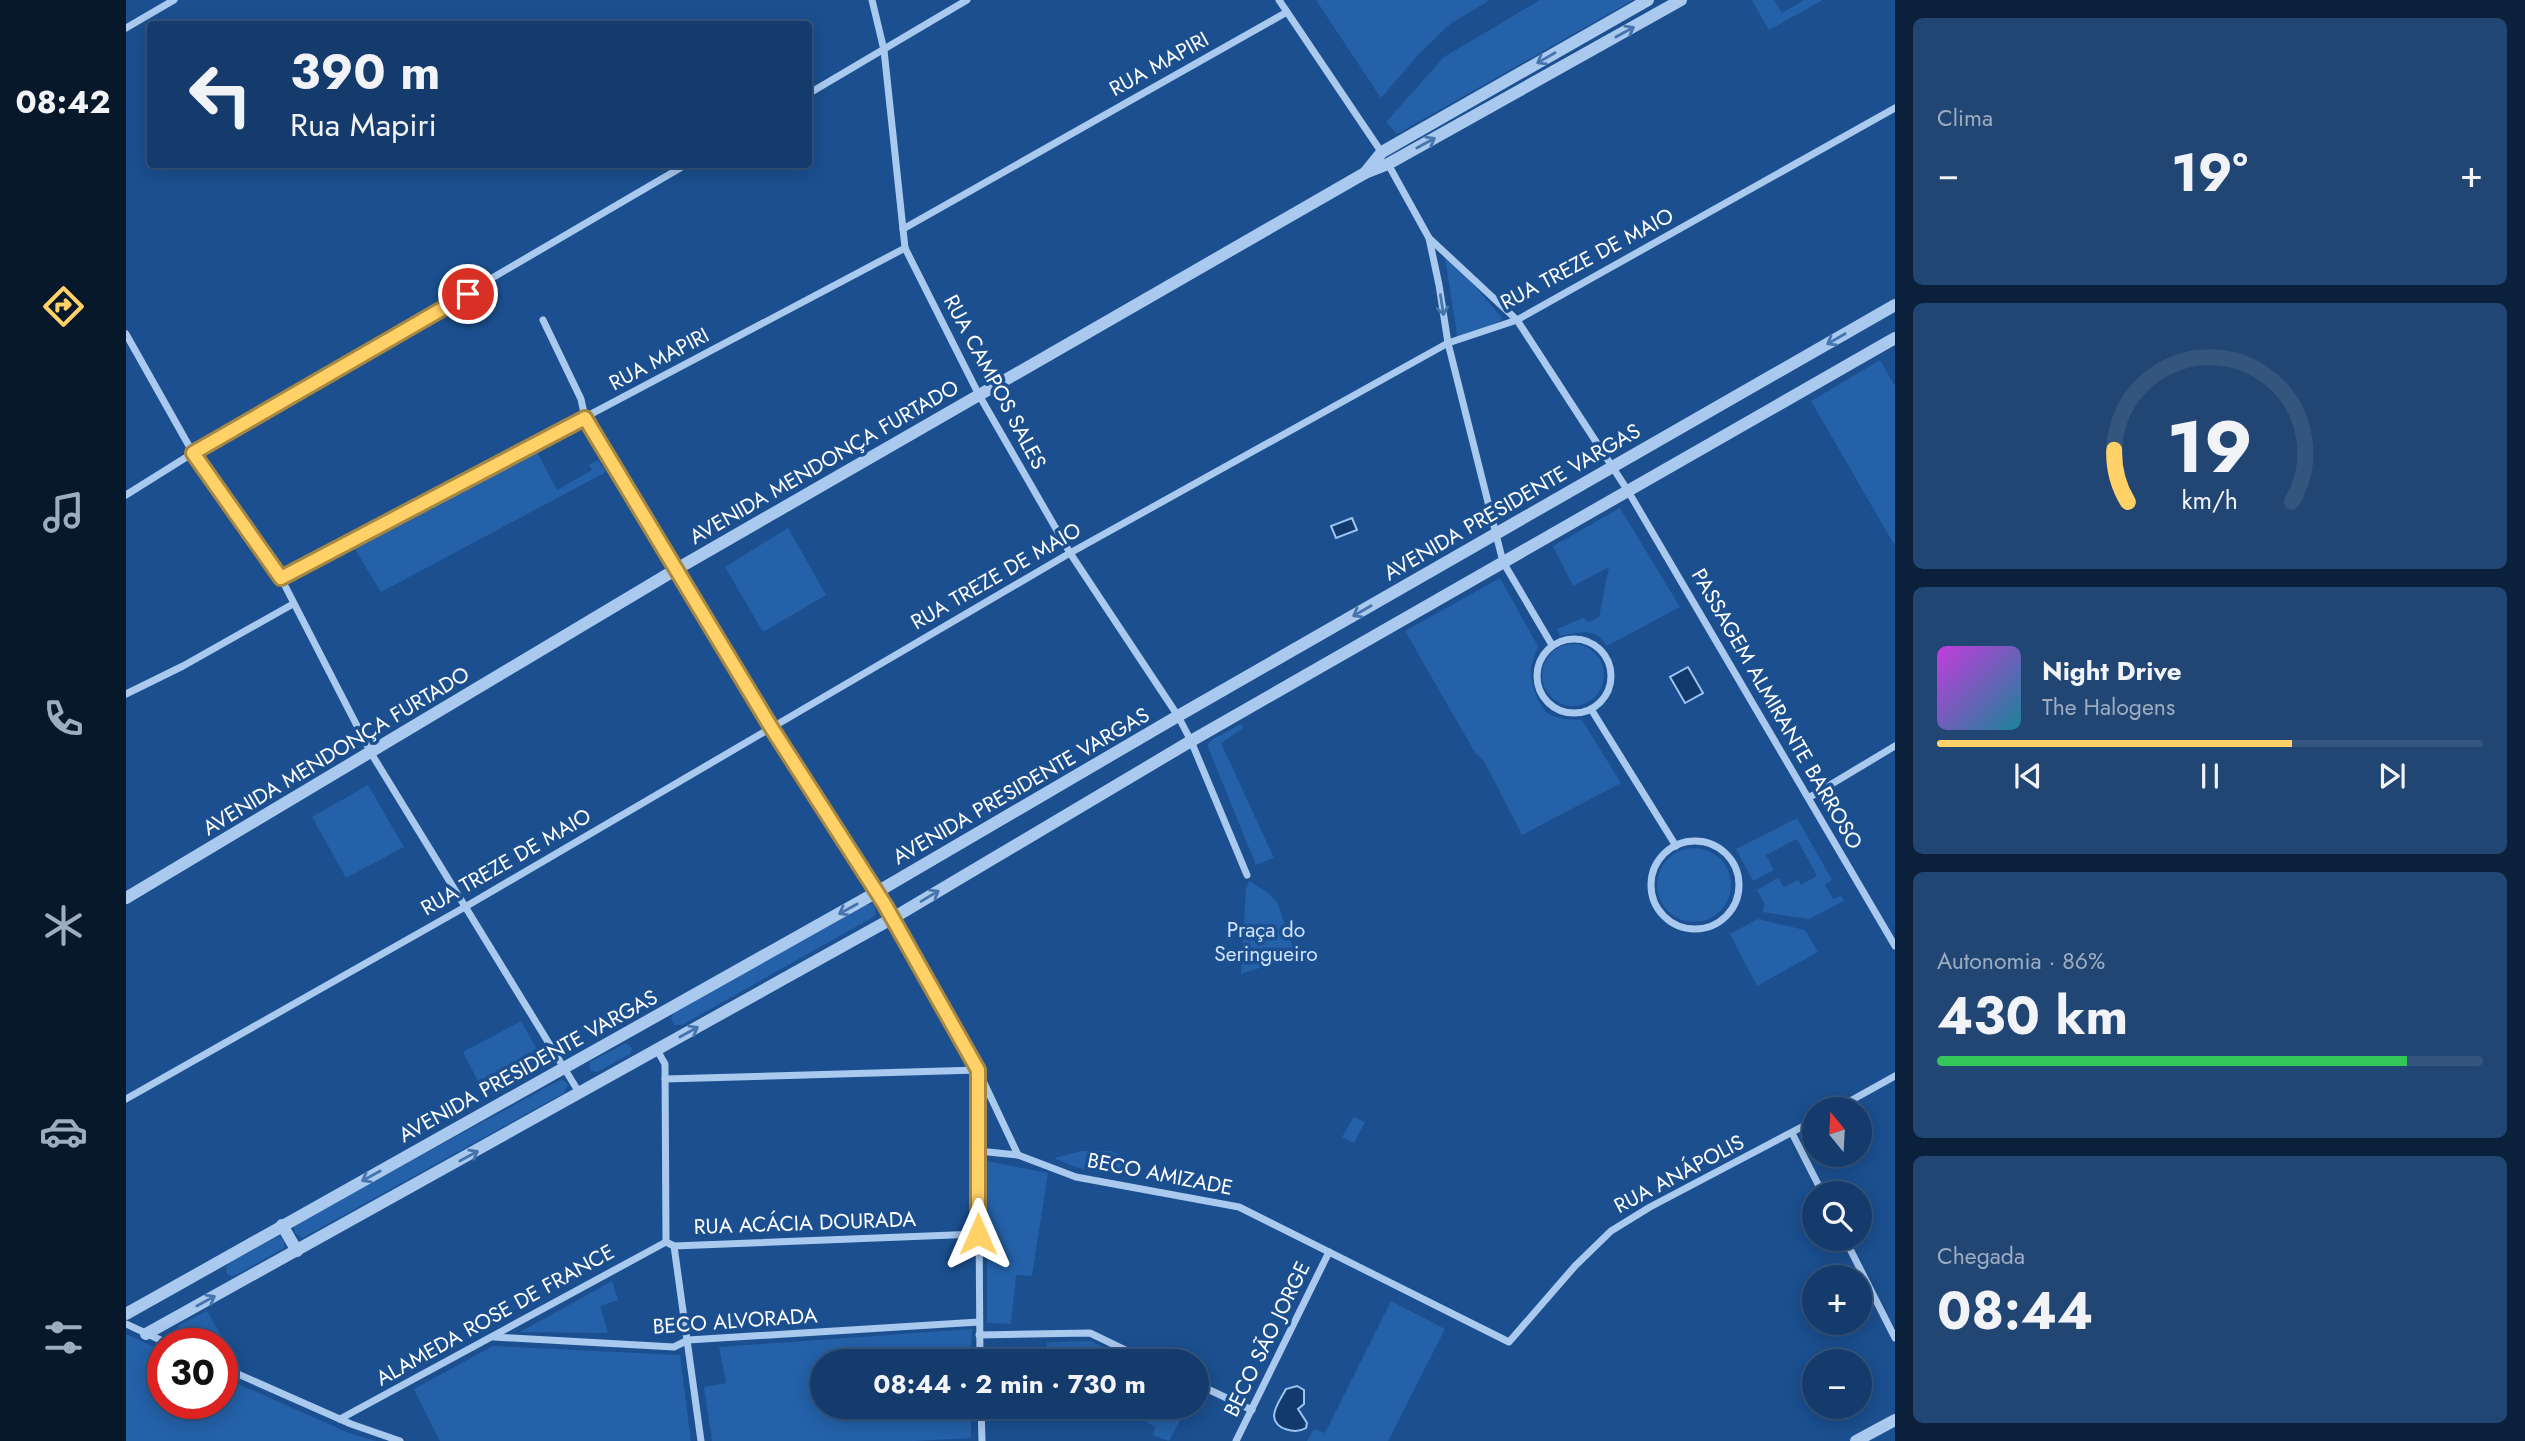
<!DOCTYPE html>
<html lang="pt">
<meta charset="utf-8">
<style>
:root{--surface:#143b6b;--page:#214673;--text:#f1f3f6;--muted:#9dadc1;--line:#33557e;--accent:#ffd166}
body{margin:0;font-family:Jost,sans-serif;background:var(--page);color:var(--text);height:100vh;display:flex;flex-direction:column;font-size:26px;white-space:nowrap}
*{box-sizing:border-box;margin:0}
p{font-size:23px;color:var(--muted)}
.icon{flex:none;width:38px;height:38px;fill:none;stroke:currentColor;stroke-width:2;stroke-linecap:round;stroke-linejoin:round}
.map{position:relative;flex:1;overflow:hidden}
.sheet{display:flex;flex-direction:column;gap:18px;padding:18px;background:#0b203b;width:630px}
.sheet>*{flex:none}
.guide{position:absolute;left:21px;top:21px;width:665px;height:147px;border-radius:7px;box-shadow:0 4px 18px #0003,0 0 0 2px var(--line);background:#143b6b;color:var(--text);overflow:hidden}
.needle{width:46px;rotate:342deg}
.buttons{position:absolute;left:1676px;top:1097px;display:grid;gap:14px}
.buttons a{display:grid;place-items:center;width:70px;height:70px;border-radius:50%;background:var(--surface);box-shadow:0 4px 18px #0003,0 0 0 2px var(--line);font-size:35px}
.speed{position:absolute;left:21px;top:1328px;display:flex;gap:14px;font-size:35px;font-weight:700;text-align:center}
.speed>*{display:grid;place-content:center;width:91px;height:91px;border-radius:50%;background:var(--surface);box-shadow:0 4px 18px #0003,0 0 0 2px var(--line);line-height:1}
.speed .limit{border:10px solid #d22;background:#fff;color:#111}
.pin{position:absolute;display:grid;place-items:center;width:60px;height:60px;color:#fff;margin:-30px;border:4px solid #fff;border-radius:50%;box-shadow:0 2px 7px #0007}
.me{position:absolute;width:77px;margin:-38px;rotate:0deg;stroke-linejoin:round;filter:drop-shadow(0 0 5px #0008)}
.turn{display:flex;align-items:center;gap:24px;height:147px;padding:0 28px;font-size:32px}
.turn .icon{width:91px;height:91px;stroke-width:2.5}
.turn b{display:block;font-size:49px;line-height:60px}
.big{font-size:52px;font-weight:700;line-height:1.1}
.sheet .widget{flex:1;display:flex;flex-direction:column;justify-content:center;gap:10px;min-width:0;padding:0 24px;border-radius:10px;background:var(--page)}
.sheet .dial{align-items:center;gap:0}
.dial svg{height:182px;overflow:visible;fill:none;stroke:var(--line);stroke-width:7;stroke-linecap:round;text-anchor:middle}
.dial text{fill:var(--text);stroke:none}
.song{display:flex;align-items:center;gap:21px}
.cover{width:84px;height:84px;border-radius:10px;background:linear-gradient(135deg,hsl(290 70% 55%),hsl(190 70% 35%))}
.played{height:7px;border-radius:4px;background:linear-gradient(90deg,var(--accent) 65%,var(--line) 65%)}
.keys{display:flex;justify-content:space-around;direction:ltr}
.heat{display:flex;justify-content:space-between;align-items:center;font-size:38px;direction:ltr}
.charge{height:10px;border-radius:5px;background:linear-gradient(90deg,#34c759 86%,var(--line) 0)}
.trip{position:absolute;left:684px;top:1349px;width:399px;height:70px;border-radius:35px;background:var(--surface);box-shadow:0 4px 18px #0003,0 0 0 2px var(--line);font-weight:700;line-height:70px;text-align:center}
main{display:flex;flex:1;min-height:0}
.tab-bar{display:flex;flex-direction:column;width:126px;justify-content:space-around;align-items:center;background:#08182b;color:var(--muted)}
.tab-bar .icon{width:49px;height:49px}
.tab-bar .on{color:var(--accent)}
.tab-bar b{font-size:32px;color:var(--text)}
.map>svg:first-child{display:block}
</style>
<main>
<nav class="tab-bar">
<b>08:42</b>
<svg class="icon on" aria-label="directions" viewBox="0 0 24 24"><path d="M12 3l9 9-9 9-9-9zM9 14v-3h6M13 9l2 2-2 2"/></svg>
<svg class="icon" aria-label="music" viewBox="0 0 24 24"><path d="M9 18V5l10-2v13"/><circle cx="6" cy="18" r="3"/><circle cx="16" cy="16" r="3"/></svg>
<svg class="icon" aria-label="phone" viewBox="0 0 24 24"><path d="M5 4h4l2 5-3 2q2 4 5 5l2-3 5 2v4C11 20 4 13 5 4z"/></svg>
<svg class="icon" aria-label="climate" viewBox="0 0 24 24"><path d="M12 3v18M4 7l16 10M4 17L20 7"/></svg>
<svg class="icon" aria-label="car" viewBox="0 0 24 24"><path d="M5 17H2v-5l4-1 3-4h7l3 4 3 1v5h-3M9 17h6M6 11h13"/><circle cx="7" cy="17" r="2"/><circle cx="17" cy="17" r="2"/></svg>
<svg class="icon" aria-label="filters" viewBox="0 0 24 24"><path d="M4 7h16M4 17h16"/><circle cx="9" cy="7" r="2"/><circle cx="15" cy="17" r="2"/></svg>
</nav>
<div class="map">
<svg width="1769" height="1441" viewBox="0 0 1769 1441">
<rect width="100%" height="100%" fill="#1b4f8f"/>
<g fill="#2461a8">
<path d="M 1190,0 L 1364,0 L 1324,24 L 1291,56 L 1255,98 Z"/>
<path d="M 1414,0 L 1507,0 L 1271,134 L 1260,122 L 1318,57 Z"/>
<path d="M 1626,0 L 1648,0 L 1656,13 L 1678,0 L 1697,0 L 1643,30 Z"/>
<path d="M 1318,251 L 1377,319 L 1333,342 L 1332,341 Z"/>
<path d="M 1754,360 L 1769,386 L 1769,546 L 1685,401 Z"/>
<path d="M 410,450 L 431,490 L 466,470 L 463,465 L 472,460 L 480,472 L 255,592 L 227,546 Z"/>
<path d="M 1494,508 L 1554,607 L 1481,646 C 1467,626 1456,633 1434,636 L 1431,629 L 1457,618 L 1463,622 L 1473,617 L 1483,567 L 1447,586 L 1427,546 Z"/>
<path d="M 662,528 L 700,595 L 637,632 L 599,567 Z"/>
<path d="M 1374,578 L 1412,646 C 1410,653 1406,661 1405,668 C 1404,680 1412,707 1423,714 C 1432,720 1446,719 1456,720 L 1495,783 L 1396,835 L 1358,761 L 1348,751 L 1279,631 Z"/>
<circle cx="1447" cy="675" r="31"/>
<path d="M 1115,724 L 1117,728 L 1095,743 L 1148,858 L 1130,865 L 1081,745 L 1087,739 Z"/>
<path d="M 242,785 L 278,847 L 220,878 L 186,817 Z"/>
<path d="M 1671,818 L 1706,880 L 1699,885 L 1707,899 L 1715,896 L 1718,901 L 1683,919 L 1636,912 L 1639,905 L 1631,890 L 1652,878 L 1658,887 L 1672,880 L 1675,885 L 1691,876 L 1671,839 L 1640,855 L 1648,870 L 1627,881 L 1610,849 Z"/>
<circle cx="1568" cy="885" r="37"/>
<path d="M 1123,881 L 1141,892 L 1151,902 L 1170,956 L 1115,974 L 1120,889 Z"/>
<path d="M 747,904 L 750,911 L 749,916 L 556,1025 L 548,1025 L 545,1019 L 548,1012 L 740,905 Z"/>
<path d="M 1632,919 L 1679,930 L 1692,952 L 1631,986 L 1604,934 Z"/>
<path d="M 395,1021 L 415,1057 L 356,1089 L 337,1052 Z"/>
<path d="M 500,1043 L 506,1048 L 504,1054 L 471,1072 L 464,1071 L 464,1062 Z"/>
<path d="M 436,1079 L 442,1084 L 438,1093 L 180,1236 L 176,1238 L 169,1233 L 168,1225 L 174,1221 Z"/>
<path d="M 1228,1117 L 1239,1122 L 1228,1143 L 1216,1137 Z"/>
<path d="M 956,1151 L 984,1151 L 997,1156 L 993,1172 C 969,1175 950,1168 928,1158 Z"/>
<path d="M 861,1161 L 922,1173 L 906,1276 L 890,1275 L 885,1324 L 861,1323 Z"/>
<path d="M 153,1236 L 158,1242 L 158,1248 L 112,1274 L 105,1276 L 101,1274 L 100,1267 L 103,1263 Z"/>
<path d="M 486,1281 L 492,1300 L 474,1306 L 482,1333 L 394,1332 Z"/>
<path d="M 1265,1301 L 1319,1329 L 1262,1441 L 1181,1441 L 1188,1429 L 1199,1433 Z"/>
<path d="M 81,1311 L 109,1360 L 96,1355 L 96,1344 C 80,1344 60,1348 51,1331 L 53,1325 Z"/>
<path d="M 846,1329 L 845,1361 L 696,1362 L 696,1407 L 845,1407 L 845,1438 L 789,1441 L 586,1441 L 578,1387 L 600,1383 L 593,1347 Z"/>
<path d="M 0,1334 L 37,1351 L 37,1404 L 96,1404 L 96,1377 L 223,1433 L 250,1441 L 0,1441 Z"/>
<path d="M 965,1341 L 1006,1361 L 920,1361 L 921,1342 Z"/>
<path d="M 367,1346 L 554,1355 L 565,1441 L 314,1441 L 288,1389 Z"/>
<path d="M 993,1407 L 1061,1407 L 1043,1441 L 1026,1435 L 1030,1427 Z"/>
</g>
<g fill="#123a6d" stroke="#9cc4f0" stroke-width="2">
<path d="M 1226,518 L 1231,530 L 1210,538 L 1205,526 Z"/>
<path d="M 1562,667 L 1577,693 L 1559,703 L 1544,677 Z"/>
<path d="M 1171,1386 L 1178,1390 L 1178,1404 L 1172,1409 L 1181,1423 L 1180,1428 C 1170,1434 1149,1430 1148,1416 C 1148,1407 1156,1397 1160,1389 Z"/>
</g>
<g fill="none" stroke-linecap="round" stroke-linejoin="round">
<g stroke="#a9c9ee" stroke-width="7">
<path d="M 746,0 L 758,50 L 779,248 L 853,395 L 944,553 L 1052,716 L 1065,741 L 1121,875"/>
<path d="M 1153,0 L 1256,153"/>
<path d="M 0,28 L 48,0"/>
<path d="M 682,94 L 841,0"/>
<path d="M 1262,164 L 1303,238 L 1313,285 L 1322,343 L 1377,562 L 1426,645"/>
<path d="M 777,229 L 1161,12"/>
<path d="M 1303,238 L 1391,320 L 1502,491 L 1769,946"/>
<path d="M 417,320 L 455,399 L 459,418 L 645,727 L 751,892 L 852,1070 L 854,1362"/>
<path d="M 0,334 L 67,453 L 155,578 L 245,753 L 454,1094"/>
<path d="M 0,495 L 67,453 L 561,164"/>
<path d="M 155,578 L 779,248"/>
<circle cx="1448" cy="676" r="37"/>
<path d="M 0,694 L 57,666 L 167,604"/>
<path d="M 1465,709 L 1550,846"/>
<path d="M 1684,797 L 1769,746"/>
<circle cx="1569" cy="885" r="44"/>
<path d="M 531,1050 L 539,1064 L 540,1242 L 548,1246 L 575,1441"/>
<path d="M 539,1079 L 852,1070 L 892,1155"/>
<path d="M 0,1099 L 339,907 L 944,553 L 1322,343 L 1391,320 L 1769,108"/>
<path d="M 1708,1110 L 1769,1076"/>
<path d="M 1666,1133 L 1697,1194"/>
<path d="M 852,1151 L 892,1155 L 950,1177 L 1113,1207 L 1383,1342 L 1449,1266 L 1485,1231 L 1524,1207 L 1689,1120"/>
<path d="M 1719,1239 L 1769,1338"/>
<path d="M 548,1246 L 852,1234"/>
<path d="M 0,1324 L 43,1344"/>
<path d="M 853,1335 L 964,1333 L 1024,1362"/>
<path d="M 368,1337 L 548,1347 L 562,1340 L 853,1322"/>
<path d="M 96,1367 L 225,1424 L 274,1441"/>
<path d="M 1071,1384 L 1126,1410"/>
<path d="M 855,1407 L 856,1441"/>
<path d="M 214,1419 L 540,1242"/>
<path d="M 1110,1441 L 1203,1252"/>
</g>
<g stroke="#a9c9ee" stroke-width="12">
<path d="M 1239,173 L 1256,152 L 1522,0"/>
<path d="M 0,898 L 549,570 L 1239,173 L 1262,164 L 1555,0"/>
<path d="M 156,1225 L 171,1251"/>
<path d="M 0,1314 L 751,892 L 1052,716 L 1769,305"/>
<path d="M 20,1334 L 767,918 L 1065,741 L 1769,338"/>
<path d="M 1730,1441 L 1769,1420"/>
</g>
</g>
<defs><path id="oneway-shaft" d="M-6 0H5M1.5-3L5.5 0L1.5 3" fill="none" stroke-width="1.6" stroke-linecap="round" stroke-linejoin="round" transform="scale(1.75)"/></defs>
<g stroke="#4674ac">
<use href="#oneway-shaft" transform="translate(1499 32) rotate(-29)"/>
<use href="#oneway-shaft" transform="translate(1420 58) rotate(150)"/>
<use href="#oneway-shaft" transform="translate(1300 143) rotate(-29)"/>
<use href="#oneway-shaft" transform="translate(1316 305) rotate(81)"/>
<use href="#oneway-shaft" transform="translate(1710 339) rotate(150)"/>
<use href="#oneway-shaft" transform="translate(1236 611) rotate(150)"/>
<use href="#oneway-shaft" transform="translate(804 896) rotate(-31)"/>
<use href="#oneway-shaft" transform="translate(722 909) rotate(151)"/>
<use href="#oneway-shaft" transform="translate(563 1032) rotate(-29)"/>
<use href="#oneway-shaft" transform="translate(343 1156) rotate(-29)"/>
<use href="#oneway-shaft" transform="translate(245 1176) rotate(151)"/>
<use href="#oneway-shaft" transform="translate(80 1301) rotate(-29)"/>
</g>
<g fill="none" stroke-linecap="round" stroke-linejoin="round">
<defs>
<path id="route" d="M 342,294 L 67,453 L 155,578 L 459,418 L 645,727 L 759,905 L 852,1070 L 852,1234"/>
</defs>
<use href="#route" stroke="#a68842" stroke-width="18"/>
<use href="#route" stroke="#ffd166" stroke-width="12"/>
</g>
<g text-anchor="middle" stroke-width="7" stroke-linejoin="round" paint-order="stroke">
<g font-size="21" fill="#fff" stroke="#1b4f8f">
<text transform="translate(1033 64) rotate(-29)" y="7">RUA MAPIRI</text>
<text transform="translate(1461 259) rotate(-28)" y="7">RUA TREZE DE MAIO</text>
<text transform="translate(533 359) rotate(-28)" y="7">RUA MAPIRI</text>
<text transform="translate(869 382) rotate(62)" y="7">RUA CAMPOS SALES</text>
<text transform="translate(698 462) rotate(-30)" y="7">AVENIDA MENDONÇA FURTADO</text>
<text transform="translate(1386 502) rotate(-30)" y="7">AVENIDA PRESIDENTE VARGAS</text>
<text transform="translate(870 576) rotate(-30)" y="7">RUA TREZE DE MAIO</text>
<text transform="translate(1651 709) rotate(60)" y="7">PASSAGEM ALMIRANTE BARROSO</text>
<text transform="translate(210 751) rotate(-31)" y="7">AVENIDA MENDONÇA FURTADO</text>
<text transform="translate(895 786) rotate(-30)" y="7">AVENIDA PRESIDENTE VARGAS</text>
<text transform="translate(380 862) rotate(-30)" y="7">RUA TREZE DE MAIO</text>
<text transform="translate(402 1066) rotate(-29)" y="7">AVENIDA PRESIDENTE VARGAS</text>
<text transform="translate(1034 1174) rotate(11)" y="7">BECO AMIZADE</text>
<text transform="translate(1553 1174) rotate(-28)" y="7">RUA ANÁPOLIS</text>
<text transform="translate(679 1223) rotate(-2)" y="7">RUA ACÁCIA DOURADA</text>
<text transform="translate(369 1315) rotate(-29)" y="7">ALAMEDA ROSE DE FRANCE</text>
<text transform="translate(609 1321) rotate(-4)" y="7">BECO ALVORADA</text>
<text transform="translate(1141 1339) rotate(-64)" y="7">BECO SÃO JORGE</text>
</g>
<g font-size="21" fill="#cfe3fa" stroke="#1b4f8f">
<text x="1140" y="937">Praça do<tspan x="1140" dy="24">Seringueiro</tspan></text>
</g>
</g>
</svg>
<div class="buttons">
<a><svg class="needle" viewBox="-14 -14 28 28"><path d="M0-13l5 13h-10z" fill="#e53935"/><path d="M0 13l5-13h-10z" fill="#9dadc1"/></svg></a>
<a><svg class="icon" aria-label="search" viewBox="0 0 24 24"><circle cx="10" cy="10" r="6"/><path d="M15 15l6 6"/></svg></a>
<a>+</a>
<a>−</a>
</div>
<div class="speed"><div class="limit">30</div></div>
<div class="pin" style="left:342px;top:294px;background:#d93025"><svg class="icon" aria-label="arrive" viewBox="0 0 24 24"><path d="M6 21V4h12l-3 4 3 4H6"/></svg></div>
<svg class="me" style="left:852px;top:1234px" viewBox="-20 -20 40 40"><path d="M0-17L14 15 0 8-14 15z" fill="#ffd166" stroke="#fff" stroke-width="4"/></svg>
<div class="trip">08:44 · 2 min · 730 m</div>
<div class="guide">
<div class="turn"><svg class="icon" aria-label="left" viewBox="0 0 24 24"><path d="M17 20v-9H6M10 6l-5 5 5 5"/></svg><div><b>390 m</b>Rua Mapiri</div></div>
</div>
</div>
<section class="sheet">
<div class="widget"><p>Clima</p>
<div class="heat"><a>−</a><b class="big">19°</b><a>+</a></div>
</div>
<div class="widget dial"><svg viewBox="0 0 100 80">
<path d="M14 69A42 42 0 1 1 86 69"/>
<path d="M14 69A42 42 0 0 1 8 46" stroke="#ffd166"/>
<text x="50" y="56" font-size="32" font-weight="700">19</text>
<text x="50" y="72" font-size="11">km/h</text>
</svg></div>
<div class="widget">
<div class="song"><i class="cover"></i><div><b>Night Drive</b><p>The Halogens</p></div></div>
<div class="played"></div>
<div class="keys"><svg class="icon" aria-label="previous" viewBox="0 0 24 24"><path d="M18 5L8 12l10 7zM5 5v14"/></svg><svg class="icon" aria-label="pause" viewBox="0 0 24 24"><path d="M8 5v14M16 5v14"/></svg><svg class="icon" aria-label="next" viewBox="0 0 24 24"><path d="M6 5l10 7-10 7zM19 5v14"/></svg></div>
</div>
<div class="widget"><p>Autonomia · 86%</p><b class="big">430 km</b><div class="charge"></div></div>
<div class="widget"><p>Chegada</p><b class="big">08:44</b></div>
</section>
</main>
